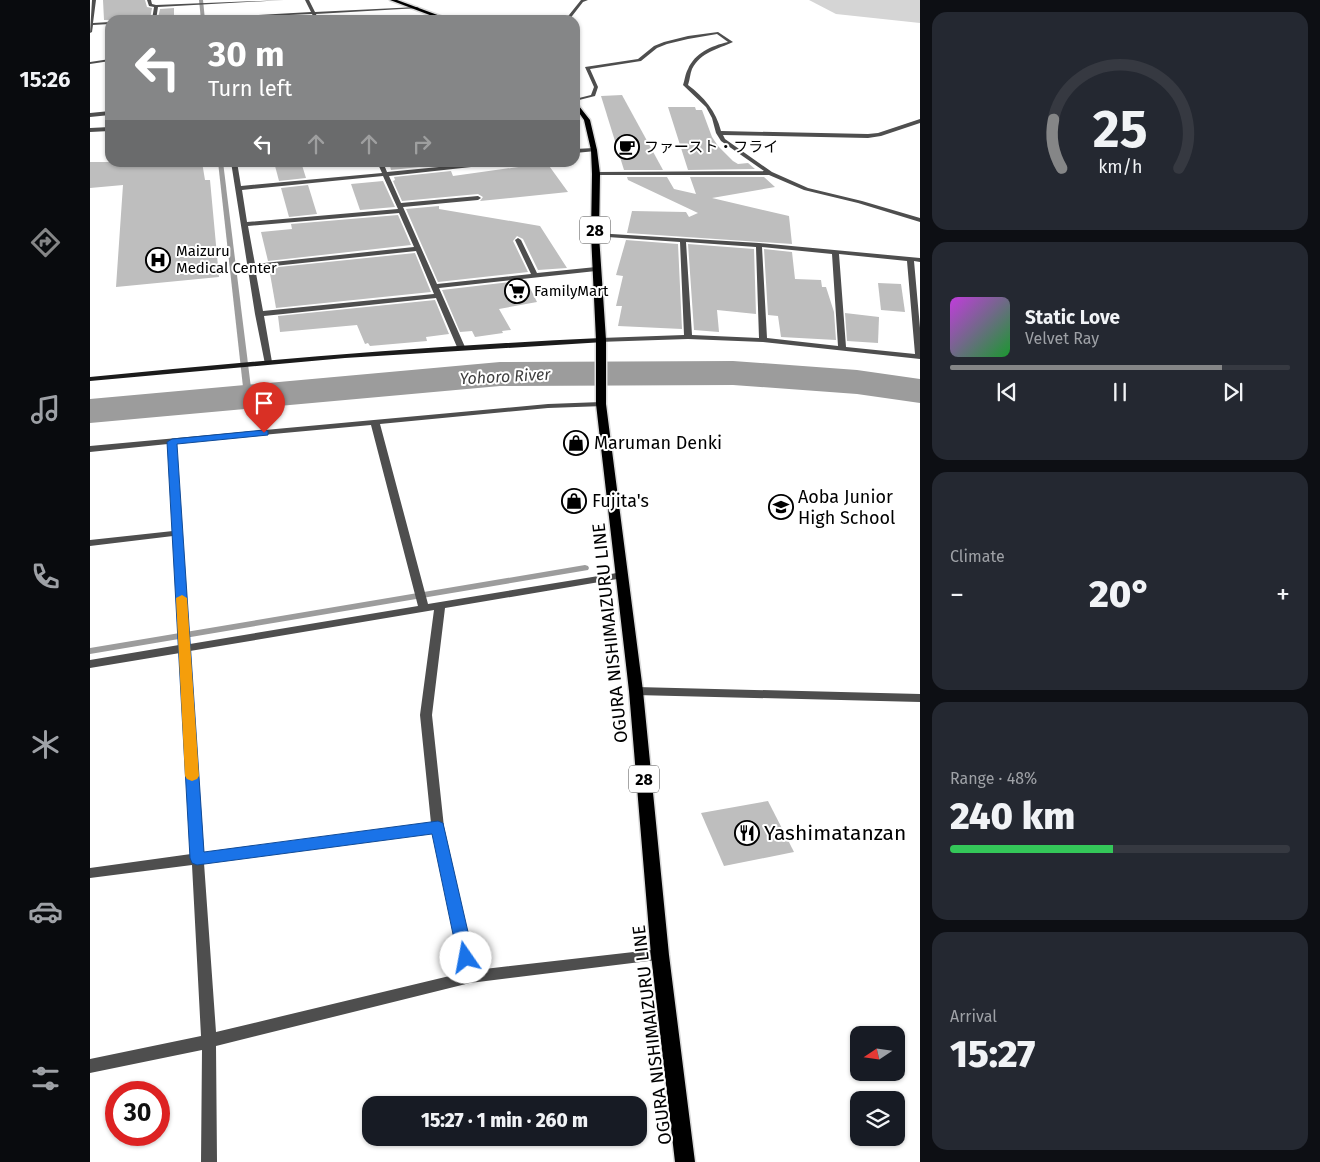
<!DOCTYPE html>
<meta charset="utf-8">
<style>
:root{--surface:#171b24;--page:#242831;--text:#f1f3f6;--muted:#9ea1a6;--line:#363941;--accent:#858687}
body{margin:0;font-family:"Fira Sans","Noto Sans JP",sans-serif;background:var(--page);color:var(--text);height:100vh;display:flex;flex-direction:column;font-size:19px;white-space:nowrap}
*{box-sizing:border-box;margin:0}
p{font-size:16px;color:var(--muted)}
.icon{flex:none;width:28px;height:28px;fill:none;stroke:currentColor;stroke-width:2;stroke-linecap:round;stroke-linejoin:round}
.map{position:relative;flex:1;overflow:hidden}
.drawer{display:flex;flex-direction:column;gap:12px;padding:12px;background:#0d0f14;width:400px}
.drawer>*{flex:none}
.top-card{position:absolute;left:15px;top:15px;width:475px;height:152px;border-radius:15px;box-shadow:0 1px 4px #0004;background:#858687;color:#fff;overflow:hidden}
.needle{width:32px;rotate:257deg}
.controls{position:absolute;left:760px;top:1026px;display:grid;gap:10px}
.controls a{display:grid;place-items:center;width:55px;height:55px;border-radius:10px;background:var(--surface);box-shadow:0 1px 4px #0004;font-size:25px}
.speed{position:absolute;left:15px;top:1081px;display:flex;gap:10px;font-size:25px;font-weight:700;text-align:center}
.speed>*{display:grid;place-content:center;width:65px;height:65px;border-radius:50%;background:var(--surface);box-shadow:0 1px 4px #0004;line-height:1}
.speed .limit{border:8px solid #d22;background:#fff;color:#111}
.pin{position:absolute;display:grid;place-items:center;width:42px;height:42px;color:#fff;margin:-51px -21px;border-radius:50% 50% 50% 0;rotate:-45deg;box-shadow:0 0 5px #0007}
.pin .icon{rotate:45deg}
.me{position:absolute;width:55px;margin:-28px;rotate:348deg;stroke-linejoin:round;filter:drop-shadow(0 0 4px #0008)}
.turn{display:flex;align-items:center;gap:18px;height:105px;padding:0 20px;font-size:22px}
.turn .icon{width:65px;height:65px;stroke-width:2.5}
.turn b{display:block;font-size:35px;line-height:42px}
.lanes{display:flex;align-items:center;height:48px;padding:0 20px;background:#0003;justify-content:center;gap:25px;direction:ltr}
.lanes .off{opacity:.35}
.big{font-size:38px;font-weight:800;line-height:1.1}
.drawer .widget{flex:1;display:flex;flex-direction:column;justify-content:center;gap:8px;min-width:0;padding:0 18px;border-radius:15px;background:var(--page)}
.drawer .dial{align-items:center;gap:0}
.dial svg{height:130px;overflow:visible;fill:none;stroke:var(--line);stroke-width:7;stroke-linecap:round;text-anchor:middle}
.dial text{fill:var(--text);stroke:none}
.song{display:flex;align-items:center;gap:15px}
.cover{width:60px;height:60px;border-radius:8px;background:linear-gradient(135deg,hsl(290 70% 55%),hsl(130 70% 35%))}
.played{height:5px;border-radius:2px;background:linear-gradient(90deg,var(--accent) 80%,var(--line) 80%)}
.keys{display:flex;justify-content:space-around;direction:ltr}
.heat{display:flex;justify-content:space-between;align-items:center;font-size:28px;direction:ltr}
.charge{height:8px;border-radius:4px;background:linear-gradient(90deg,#34c759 48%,var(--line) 0)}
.trip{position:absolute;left:272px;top:1096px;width:285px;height:50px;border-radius:15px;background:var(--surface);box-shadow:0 1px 4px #0004;font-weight:800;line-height:50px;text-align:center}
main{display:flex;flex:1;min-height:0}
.dock{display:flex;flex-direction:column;width:90px;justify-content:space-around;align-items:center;background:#090b0e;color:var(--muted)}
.dock .icon{width:35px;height:35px}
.dock .on{color:var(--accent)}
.dock b{font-size:22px;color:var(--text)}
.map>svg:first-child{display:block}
</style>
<main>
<nav class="dock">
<b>15:26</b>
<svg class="icon on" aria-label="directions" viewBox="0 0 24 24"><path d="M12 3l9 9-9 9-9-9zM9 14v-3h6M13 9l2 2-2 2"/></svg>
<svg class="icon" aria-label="music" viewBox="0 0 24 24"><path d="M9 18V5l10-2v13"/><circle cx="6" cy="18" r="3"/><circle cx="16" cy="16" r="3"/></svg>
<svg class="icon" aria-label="phone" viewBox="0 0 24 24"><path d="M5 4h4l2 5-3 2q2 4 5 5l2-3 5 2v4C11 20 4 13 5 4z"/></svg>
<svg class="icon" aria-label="climate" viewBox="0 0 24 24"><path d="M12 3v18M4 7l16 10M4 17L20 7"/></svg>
<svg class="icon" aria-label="car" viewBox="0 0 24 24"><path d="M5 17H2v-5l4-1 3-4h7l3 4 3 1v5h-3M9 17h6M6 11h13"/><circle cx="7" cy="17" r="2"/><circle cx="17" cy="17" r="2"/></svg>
<svg class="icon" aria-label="filters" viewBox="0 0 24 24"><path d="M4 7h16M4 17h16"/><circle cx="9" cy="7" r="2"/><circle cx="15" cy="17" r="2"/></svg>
</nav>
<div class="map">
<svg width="830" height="1162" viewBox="0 0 830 1162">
<rect width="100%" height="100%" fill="#fff"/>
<path fill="#d5d5d5" d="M 719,0 L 830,0 L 830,23 L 746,14 Z"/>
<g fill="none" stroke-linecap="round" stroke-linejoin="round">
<g fill="#9c9c9c" fill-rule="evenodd">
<path d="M 109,0 L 113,0 L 115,20 L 111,20 Z"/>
<path d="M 128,162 L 133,162 L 162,396 L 158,398 L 154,396 Z"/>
<path d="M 495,565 L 498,566 L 499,568 L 498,570 L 0,654 L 0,648 Z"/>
</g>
<path fill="#9c9c9c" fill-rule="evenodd" d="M 643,361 L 767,370 L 830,379 L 830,403 L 767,394 L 643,385 L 410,386 L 0,423 L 0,399 L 410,362 Z"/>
</g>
<g fill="#bebebe">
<path d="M 13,0 L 55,0 L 57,7 L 62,8 L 60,19 L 14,20 Z"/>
<path d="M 84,8 L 84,17 L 68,18 L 70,9 Z"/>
<path d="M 532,95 L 573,170 L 534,170 L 511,96 Z"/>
<path d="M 578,107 L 605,107 L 606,110 L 612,110 L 622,137 L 628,146 L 643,161 L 648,164 L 658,163 L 665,169 L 598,170 Z"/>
<path d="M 0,162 L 112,162 L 115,180 L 120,180 L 129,277 L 26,287 L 33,185 L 0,188 Z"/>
<path d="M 184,162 L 211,162 L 216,178 L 189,181 Z"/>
<path d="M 299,162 L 358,162 L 358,164 L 301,170 Z"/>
<path d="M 457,163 L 478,192 L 390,201 L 393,197 L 388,194 L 312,201 L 303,181 L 305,180 L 304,177 L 361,171 L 363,176 Z"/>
<path d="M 537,177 L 577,177 L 584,189 L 606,194 L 600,177 L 674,177 L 685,187 L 622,198 L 699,216 L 702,244 L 537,233 L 542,211 L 596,212 L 599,217 L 608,213 L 538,180 Z"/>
<path d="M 293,181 L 305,207 L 270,210 L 261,184 Z"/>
<path d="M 218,185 L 227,214 L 199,217 L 191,188 Z"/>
<path d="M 349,206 L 349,209 L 450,226 L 477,268 L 448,270 L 433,239 L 427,236 L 423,241 L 438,272 L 348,282 L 316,209 Z"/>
<path d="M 308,215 L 321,245 L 178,261 L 171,232 L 202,229 L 201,224 Z"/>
<path d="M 536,240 L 588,244 L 592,329 L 528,326 L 532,306 L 526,306 L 533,276 L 526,275 Z"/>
<path d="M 598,244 L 664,249 L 666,314 L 627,310 L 629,332 L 604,330 Z"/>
<path d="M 674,249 L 702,252 L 705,279 L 731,280 L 732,287 L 736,287 L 744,312 L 746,340 L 691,337 L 688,316 L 678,315 Z"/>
<path d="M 325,253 L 341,292 L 186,308 L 179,268 Z"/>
<path d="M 436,280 L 447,302 L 409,309 L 421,330 L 412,331 L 413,333 L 385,337 L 382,331 L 370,332 L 352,290 Z"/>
<path d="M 788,283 L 811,284 L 815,312 L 791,310 Z"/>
<path d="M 345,300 L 359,334 L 336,337 L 337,341 L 280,346 L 278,343 L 275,344 L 267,325 L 190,332 L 188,316 Z"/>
<path d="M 755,313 L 789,317 L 788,343 L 757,341 Z"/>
<path d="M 678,801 L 704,852 L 634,866 L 611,813 Z"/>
</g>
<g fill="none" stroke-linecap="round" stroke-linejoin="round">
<defs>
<g id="primary">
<path d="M 300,0 L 307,0 L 361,20 L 353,20 Z"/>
<path d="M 485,101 L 500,120 L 507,150 L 510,174 L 509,235 L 516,340 L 516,404 L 553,691 L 579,955 L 605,1162 L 585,1162 L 561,955 L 539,691 L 506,404 L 506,340 L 501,235 L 502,174 L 501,150 L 494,120 L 485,107 Z"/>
</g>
</defs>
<use href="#primary" stroke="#dbdbdb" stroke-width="3"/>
<g fill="#4e4e4e" fill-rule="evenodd">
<path d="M 2,0 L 6,0 L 3,23 L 20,22 L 20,24 L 3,25 L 2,32 L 0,33 Z"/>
<path d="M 57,0 L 61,0 L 62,4 L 66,5 L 194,0 L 68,7 L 66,20 L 62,20 L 64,7 L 59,6 Z"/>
<path d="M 215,0 L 219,0 L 225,12 L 327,7 L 329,8 L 226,14 L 228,19 L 227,20 L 225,20 L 222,14 L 82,20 L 221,12 Z"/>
<path d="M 491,0 L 498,0 L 493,2 L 479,20 L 475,20 Z"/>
<path d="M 347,15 L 350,16 L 342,20 L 337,20 Z"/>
<path d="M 628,32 L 643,42 C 628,49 611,52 602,69 C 600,74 600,79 598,85 C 614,97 626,111 631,131 L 778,134 L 788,133 L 830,119 L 830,123 L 791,136 L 778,138 L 633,135 L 635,139 L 682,172 L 718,188 L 772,201 L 830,218 L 830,222 L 768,203 L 714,190 L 679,175 L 504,175 L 503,174 L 506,172 L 674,171 L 631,141 L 626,133 L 622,118 L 616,107 L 593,85 C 595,80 595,74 598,69 C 605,53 621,46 638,42 L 627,34 L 598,39 L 577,44 L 567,48 L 551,61 L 500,69 L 508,87 L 505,96 L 485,101 L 485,99 L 501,95 L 504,87 L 495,67 L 548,59 L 564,46 L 574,42 L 598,36 Z"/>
<path d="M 20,59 L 20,61 L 0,64 L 0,62 Z"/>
<path d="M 20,111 L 20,115 L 0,117 L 0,113 Z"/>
<path d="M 20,127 L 20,131 L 0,132 L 0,128 Z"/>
<path d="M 504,148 L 507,150 L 506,151 L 485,153 L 485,149 Z"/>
<path d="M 141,162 L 147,162 L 151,186 L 292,173 L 287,162 L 293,162 L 297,172 L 401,162 L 426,162 L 299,176 L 311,203 L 388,196 L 391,198 L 388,200 L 313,207 L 347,284 L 441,274 L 425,240 L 428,238 L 431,240 L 447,273 L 506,267 L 509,269 L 506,271 L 349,288 L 375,347 L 371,349 L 367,347 L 346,298 L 174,316 L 182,362 L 181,364 L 175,364 L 165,314 ZM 293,176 L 308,209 L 157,222 L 152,190 ZM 309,213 L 324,247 L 165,264 L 158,226 ZM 326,251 L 344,294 L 173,311 L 165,268 Z"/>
<path d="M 505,233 L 669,243 L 830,258 L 830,262 L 824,261 L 830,328 L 830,359 L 673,342 L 598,339 L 508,342 L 508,338 L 511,338 L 594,335 L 590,242 L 503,236 L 502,235 ZM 596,242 L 666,247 L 669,338 L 602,335 ZM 672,247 L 742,254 L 748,346 L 677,338 ZM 749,254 L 817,261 L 825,354 L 756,347 Z"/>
<path d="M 511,402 L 515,404 L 514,406 L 458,408 L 290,424 L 338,604 L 533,572 L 538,575 L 533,578 L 355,608 L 342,715 L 354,827 L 386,970 L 570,949 L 575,951 L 577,955 L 575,959 L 380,983 L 126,1046 L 127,1162 L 111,1162 L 112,1050 L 0,1073 L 0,1059 L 111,1036 L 102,865 L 0,878 L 0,868 L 101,854 L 90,653 L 0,668 L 0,660 L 89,645 L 83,536 L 0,546 L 0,540 L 83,531 L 78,444 L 0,452 L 0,446 L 458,404 ZM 281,425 L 328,606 L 100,644 L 86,443 ZM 344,610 L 330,715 L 341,823 L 114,853 L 100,651 ZM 343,833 L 372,973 L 126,1032 L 114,863 Z"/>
<path d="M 546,687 L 830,694 L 830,702 L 546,695 L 542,694 L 540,691 L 542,688 Z"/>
</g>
<path fill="#1b1b1b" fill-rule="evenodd" d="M 511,338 L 514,338 L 514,342 L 255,358 L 0,381 L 0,377 C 170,360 340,346 511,338 Z"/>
<use href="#primary" fill="#000" fill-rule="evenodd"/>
</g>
<path fill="#1a73e8" stroke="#114b97" d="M 174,430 L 178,431 L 178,435 L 87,444 L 114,852 L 348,821 L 353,823 L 384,958 L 382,964 L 376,966 L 371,964 L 368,958 L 342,834 L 107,865 L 102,863 L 100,858 L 77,442 L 82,439 Z"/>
<path fill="#f59e0b" d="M 92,595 L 97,598 L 109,776 L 107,779 L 102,781 L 97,779 L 95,776 L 86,598 Z"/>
<defs>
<symbol id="cafe-ring" viewBox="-11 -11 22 22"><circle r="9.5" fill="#fff" stroke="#000" stroke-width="1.5"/><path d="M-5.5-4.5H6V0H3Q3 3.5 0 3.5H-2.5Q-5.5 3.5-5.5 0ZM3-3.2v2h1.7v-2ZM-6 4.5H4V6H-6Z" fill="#000"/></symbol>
<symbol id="hospital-ring" viewBox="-11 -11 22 22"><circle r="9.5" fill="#fff" stroke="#000" stroke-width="1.5"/><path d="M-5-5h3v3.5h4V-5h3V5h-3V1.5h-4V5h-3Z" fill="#000"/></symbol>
<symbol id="supermarket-ring" viewBox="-11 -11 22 22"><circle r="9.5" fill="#fff" stroke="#000" stroke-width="1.5"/><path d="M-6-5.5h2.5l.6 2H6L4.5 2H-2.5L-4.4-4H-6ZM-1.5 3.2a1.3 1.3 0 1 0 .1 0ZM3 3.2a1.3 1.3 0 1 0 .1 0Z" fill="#000"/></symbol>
<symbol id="shop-ring" viewBox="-11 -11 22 22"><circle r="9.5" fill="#fff" stroke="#000" stroke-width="1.5"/><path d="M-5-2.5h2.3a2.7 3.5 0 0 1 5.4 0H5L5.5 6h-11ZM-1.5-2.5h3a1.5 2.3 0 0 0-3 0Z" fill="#000"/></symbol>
<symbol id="school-ring" viewBox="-11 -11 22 22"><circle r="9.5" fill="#fff" stroke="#000" stroke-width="1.5"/><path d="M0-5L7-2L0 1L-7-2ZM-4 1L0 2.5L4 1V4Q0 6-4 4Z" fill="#000"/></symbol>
<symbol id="restaurant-ring" viewBox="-11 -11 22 22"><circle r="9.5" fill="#fff" stroke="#000" stroke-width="1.5"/><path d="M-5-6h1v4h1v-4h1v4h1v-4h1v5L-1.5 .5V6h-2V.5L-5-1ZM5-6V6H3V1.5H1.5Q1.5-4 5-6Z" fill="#000"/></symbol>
</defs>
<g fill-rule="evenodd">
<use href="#cafe-ring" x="523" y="133" width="28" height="28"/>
<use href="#hospital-ring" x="54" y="246" width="28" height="28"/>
<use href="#supermarket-ring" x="413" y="277" width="28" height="28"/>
<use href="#shop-ring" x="472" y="429" width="28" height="28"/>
<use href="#shop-ring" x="470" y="487" width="28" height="28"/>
<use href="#school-ring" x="677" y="493" width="28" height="28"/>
<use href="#restaurant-ring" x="643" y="819" width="28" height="28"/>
</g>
<g text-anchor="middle" stroke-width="4" stroke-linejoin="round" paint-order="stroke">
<g font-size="15" fill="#000" stroke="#fff" text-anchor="start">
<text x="554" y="152">ファースト・フライ</text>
<text x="86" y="256">Maizuru<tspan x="86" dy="17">Medical Center</tspan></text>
<text x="444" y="296">FamilyMart</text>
</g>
<g fill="#fff" stroke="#4c4c4c" stroke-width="1">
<rect x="490" y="216.5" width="30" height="27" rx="4"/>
<rect x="539" y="765.5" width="30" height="27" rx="4"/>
</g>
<g font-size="16" font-weight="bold" fill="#000">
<text x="505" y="236">28</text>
<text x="554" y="785">28</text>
</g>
<g font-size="16" font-style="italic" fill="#3d3d3d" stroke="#fff">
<text transform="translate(415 376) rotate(-3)" y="6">Yohoro River</text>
</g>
<g font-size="18" fill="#000" stroke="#fff" text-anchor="start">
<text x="504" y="449">Maruman Denki</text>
<text x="708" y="503">Aoba Junior<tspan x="708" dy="21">High School</tspan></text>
<text x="502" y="507">Fujita's</text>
</g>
<g font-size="18" fill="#000" stroke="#fff">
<text transform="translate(520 633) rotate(-96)" y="6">OGURA NISHIMAIZURU LINE</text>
<text transform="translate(562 1035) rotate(-97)" y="6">OGURA NISHIMAIZURU LINE</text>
</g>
<g font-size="21" fill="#000" stroke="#fff" text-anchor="start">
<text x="674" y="840">Yashimatanzan</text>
</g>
</g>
</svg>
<div class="controls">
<a><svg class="needle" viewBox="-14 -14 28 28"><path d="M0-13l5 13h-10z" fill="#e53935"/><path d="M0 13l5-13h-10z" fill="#9ea1a6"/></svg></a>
<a><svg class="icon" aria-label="layers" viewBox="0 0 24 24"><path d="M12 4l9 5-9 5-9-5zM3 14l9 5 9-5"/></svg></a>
</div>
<div class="speed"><div class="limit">30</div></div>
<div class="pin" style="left:174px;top:433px;background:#d93025"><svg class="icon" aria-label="arrive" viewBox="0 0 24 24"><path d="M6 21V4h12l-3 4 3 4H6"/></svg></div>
<svg class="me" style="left:376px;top:958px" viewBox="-20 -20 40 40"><circle r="19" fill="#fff"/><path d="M0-13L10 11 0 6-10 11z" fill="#1a73e8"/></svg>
<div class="trip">15:27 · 1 min · 260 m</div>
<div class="top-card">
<div class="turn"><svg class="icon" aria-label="left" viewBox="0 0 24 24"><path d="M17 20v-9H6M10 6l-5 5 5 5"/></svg><div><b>30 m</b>Turn left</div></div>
<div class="lanes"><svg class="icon" aria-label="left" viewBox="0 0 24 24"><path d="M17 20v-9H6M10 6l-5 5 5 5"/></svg><svg class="icon off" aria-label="ahead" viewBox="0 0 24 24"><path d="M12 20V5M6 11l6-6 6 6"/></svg><svg class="icon off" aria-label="ahead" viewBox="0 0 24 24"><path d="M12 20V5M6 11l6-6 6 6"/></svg><svg class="icon off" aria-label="right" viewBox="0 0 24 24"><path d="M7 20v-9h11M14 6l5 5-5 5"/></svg></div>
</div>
</div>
<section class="drawer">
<div class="widget dial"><svg viewBox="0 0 100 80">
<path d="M14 69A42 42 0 1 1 86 69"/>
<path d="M14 69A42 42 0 0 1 9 39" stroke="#858687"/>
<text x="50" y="56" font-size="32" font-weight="700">25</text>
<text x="50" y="72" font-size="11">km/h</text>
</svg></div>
<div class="widget">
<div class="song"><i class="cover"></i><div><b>Static Love</b><p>Velvet Ray</p></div></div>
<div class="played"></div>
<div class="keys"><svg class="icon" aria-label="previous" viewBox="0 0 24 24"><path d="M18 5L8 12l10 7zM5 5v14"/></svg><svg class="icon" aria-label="pause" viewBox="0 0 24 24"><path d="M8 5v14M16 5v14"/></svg><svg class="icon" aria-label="next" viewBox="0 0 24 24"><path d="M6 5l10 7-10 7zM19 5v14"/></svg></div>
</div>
<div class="widget"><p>Climate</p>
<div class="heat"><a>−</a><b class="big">20°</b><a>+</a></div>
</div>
<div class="widget"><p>Range · 48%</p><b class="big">240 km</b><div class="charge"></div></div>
<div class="widget"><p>Arrival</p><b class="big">15:27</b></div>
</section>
</main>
